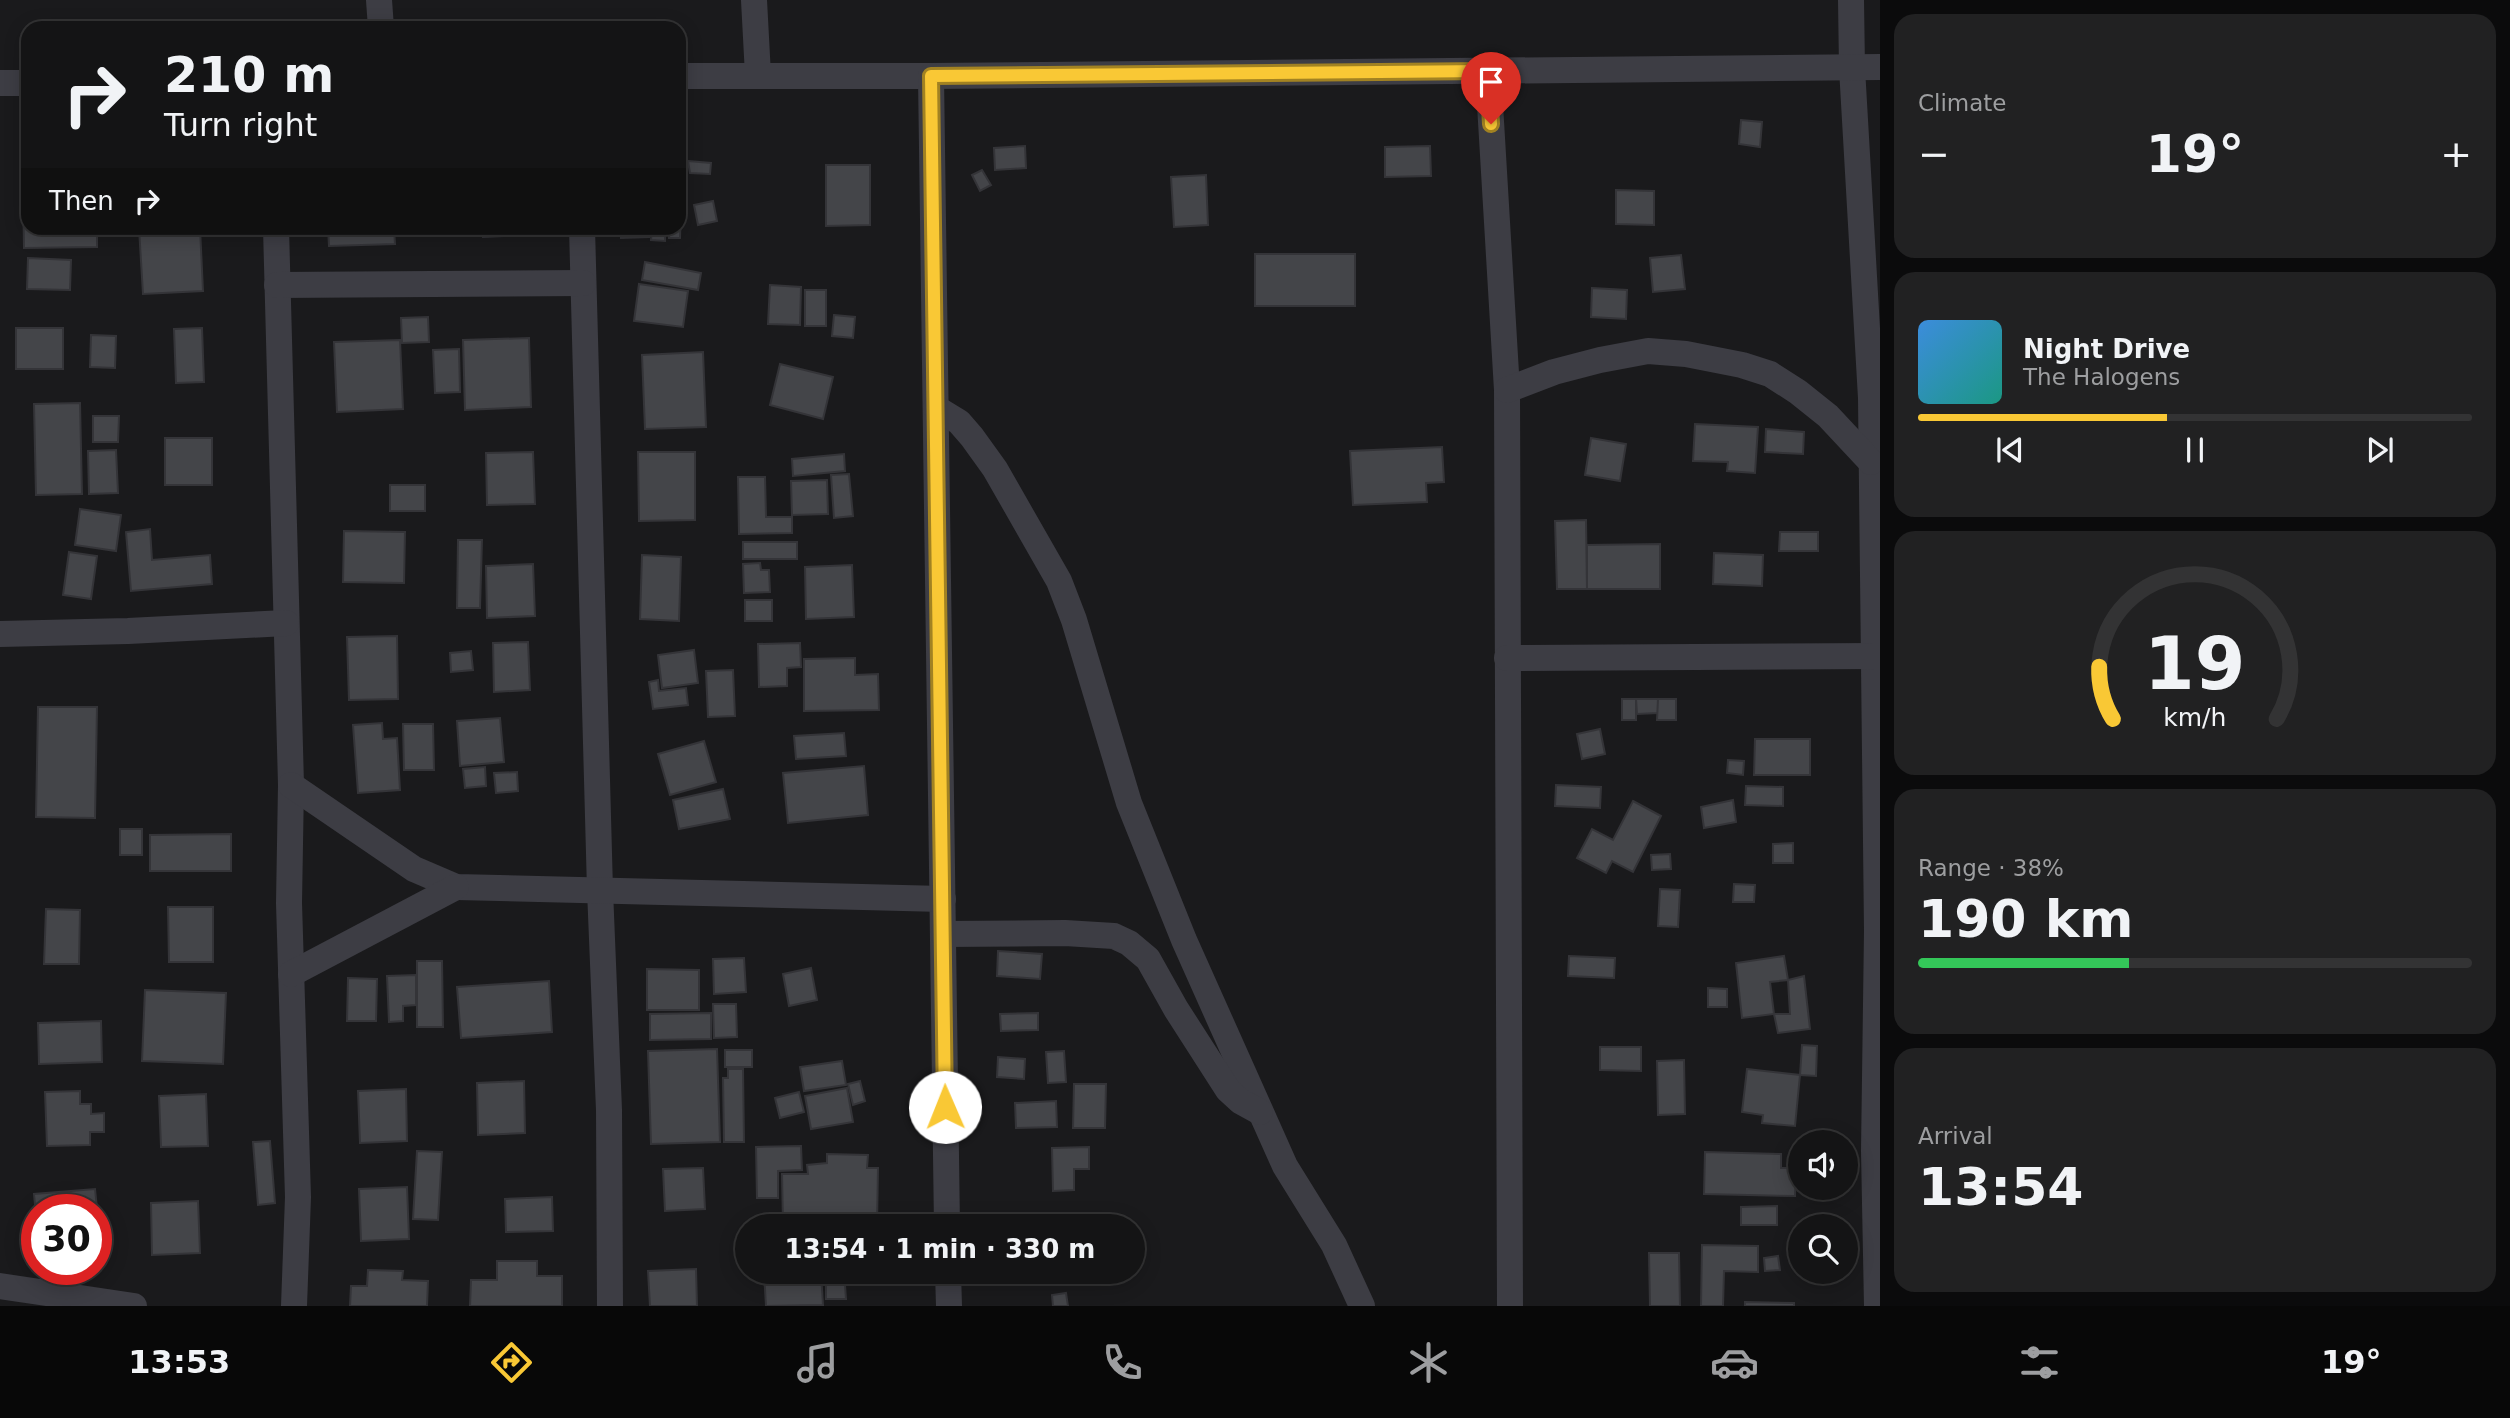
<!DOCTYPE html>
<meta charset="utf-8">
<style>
:root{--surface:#141415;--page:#212122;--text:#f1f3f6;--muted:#9d9ea0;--line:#333334;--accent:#f9c835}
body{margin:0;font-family:"DejaVu Sans",sans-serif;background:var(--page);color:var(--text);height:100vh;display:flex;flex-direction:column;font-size:26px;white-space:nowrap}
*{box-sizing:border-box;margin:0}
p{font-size:23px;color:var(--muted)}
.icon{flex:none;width:38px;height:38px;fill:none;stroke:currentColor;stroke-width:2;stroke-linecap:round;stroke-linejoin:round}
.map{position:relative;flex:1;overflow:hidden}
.drawer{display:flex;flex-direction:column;gap:14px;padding:14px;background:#0b0b0c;width:630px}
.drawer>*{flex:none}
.top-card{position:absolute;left:21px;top:21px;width:665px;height:214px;border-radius:21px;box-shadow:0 4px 18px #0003,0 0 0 2px var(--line);background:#141415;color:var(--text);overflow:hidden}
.fabs{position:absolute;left:1788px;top:1130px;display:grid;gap:14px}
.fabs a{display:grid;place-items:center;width:70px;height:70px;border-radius:50%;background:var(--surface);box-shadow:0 4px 18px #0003,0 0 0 2px var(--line);font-size:35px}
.speed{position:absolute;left:21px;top:1194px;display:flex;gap:14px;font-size:35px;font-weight:700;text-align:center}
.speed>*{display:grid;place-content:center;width:91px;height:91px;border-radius:50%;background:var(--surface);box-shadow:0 4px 18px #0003,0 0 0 2px var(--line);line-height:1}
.speed .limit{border:10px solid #d22;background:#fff;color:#111}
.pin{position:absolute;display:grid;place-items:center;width:60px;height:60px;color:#fff;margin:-72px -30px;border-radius:50% 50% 50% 0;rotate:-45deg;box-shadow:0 0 7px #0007}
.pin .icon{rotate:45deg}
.me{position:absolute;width:77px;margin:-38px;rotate:359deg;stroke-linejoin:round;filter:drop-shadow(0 0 5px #0008)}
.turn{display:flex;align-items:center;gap:24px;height:147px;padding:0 28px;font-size:32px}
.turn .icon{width:91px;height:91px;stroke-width:2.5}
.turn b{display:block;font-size:49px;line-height:60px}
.then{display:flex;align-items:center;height:66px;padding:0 28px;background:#0003;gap:14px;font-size:26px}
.big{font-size:52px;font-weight:700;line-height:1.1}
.drawer .card{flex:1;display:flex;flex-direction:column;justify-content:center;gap:10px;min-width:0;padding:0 24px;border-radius:21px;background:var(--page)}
.drawer .dial{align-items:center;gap:0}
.dial svg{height:182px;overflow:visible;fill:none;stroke:var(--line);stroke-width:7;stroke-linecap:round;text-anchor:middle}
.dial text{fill:var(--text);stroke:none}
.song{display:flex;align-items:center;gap:21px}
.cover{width:84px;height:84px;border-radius:10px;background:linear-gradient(135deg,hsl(210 70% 55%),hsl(170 70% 35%))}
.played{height:7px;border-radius:4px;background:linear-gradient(90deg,var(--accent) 45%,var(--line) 45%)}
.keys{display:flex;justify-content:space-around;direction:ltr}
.heat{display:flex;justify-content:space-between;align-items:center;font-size:38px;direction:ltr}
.charge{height:10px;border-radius:5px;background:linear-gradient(90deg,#34c759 38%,var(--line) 0)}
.trip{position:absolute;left:735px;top:1214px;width:410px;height:70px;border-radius:35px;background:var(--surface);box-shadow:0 4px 18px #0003,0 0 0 2px var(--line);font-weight:700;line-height:70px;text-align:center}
.dock{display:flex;height:112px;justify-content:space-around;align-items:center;background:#080808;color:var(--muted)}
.dock .icon{width:49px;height:49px}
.dock .current{color:var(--accent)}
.dock b{font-size:32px;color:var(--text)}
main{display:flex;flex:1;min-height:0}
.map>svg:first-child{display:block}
</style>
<main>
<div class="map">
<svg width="1880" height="1306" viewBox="0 0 1880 1306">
<rect width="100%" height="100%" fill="#1a1a1c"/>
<g fill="#444549" stroke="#343438" stroke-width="2">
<path d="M 1741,120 L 1762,122 L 1760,147 L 1739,144 Z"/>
<path d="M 1025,146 L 1026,168 L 995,170 L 994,148 Z"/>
<path d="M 1430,146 L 1431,176 L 1385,177 L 1385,147 Z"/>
<path d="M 679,157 L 683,157 L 686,183 L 679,184 Z"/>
<path d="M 688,161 L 711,163 L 710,174 L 690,173 Z"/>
<path d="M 826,165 L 870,165 L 870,225 L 826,226 Z"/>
<path d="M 982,170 L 991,185 L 980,191 L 972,175 Z"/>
<path d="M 1206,175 L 1208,225 L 1174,227 L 1171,177 Z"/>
<path d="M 23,187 L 28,187 L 28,228 L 97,228 L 97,247 L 24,248 Z"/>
<path d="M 1616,190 L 1654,191 L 1654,225 L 1616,224 Z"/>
<path d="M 713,201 L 717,221 L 698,225 L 694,205 Z"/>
<path d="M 679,208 L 681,208 L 680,238 L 669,238 L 669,228 L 679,228 Z"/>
<path d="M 139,228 L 200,228 L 203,291 L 143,294 Z"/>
<path d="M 328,228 L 394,228 L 395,244 L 329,246 Z"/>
<path d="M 482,228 L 529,228 L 529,235 L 483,237 Z"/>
<path d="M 621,228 L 649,228 L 649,237 L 621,238 Z"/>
<path d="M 652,228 L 665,228 L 665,241 L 651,240 Z"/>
<rect x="1255" y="254" width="100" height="52"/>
<path d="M 1681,255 L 1685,289 L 1653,292 L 1650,258 Z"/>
<path d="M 28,258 L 71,260 L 70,290 L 27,289 Z"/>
<path d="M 645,262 L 701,273 L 698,290 L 642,280 Z"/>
<path d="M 639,284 L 688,291 L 683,327 L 634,321 Z"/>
<path d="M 770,285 L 801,287 L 800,325 L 768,324 Z"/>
<path d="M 1592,288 L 1627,290 L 1626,319 L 1591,317 Z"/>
<rect x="805" y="290" width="21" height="36"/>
<path d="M 834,315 L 855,317 L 853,338 L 832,336 Z"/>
<path d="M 428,317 L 429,342 L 402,343 L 401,318 Z"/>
<rect x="16" y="328" width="47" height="41"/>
<path d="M 202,328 L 204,382 L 176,383 L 174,329 Z"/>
<path d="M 91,335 L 116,336 L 115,368 L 90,367 Z"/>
<path d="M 529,338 L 531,407 L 465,410 L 463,340 Z"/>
<path d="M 400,340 L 403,409 L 337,412 L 334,342 Z"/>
<path d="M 459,349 L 460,392 L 435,393 L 433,350 Z"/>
<path d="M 703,352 L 706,427 L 645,429 L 642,355 Z"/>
<path d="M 780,364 L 833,377 L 823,419 L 770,405 Z"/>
<path d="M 80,403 L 82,494 L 36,495 L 34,404 Z"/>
<path d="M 93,416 L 119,416 L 118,442 L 93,442 Z"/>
<path d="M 1695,424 L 1758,427 L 1755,473 L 1727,471 L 1728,462 L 1693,461 Z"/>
<path d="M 1766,429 L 1804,432 L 1803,454 L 1765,452 Z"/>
<rect x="165" y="438" width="47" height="47"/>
<path d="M 1591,438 L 1626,444 L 1620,481 L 1585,475 Z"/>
<path d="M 1442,447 L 1444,482 L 1426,483 L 1427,502 L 1353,505 L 1350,451 Z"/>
<path d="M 116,450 L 118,493 L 89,494 L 88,451 Z"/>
<path d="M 533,452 L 535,504 L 487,505 L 486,453 Z"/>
<path d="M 638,452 L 695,452 L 695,520 L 639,521 Z"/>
<path d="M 844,454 L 845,471 L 793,476 L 792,459 Z"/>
<path d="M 849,474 L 853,516 L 834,518 L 831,475 Z"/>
<path d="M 738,477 L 765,477 L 766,517 L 792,517 L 792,533 L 739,534 Z"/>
<path d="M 827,480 L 828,514 L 792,515 L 791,481 Z"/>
<rect x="390" y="485" width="35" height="26"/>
<path d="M 80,509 L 121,515 L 116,551 L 75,545 Z"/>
<path d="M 1586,520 L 1587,589 L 1557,589 L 1555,521 Z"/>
<path d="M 150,529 L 152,560 L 210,555 L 212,584 L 131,591 L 126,532 Z"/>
<path d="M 344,531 L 405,532 L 404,583 L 343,582 Z"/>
<path d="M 1780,532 L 1818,532 L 1818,551 L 1779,551 Z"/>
<path d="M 458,540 L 482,540 L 480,608 L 457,608 Z"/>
<rect x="743" y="542" width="54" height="17"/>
<path d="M 1660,544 L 1660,589 L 1587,589 L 1587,545 Z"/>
<path d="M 69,552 L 97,556 L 91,599 L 63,595 Z"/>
<path d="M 1714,553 L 1763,555 L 1762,586 L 1713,584 Z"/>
<path d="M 642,555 L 681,557 L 679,621 L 640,619 Z"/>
<path d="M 760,563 L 761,570 L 769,570 L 770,592 L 744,593 L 743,564 Z"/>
<path d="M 533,564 L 535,616 L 487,618 L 486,566 Z"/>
<path d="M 852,565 L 854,617 L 806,619 L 805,567 Z"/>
<rect x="745" y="600" width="27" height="21"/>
<path d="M 397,636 L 398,699 L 349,700 L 347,637 Z"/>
<path d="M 528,642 L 530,690 L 494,692 L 493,643 Z"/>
<path d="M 800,643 L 801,667 L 787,668 L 787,686 L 759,687 L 758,644 Z"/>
<path d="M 694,650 L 698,683 L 662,688 L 658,655 Z"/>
<path d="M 471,651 L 473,670 L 451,672 L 450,653 Z"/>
<path d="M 855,658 L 855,675 L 878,674 L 879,710 L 804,711 L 804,659 Z"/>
<path d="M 733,670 L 735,716 L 708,717 L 706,671 Z"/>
<path d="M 658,680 L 659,691 L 686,688 L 688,705 L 653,709 L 649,682 Z"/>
<rect x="1622" y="699" width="14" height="21"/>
<path d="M 1636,699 L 1658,699 L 1658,713 L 1637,714 Z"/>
<path d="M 1658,699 L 1676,699 L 1676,720 L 1657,720 Z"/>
<path d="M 38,707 L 97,707 L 95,818 L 36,817 Z"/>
<path d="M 500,718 L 504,762 L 460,766 L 457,721 Z"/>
<path d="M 382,723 L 383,739 L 397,738 L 400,790 L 358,793 L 353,725 Z"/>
<path d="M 403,724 L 433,724 L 434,770 L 404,770 Z"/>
<path d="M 1600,729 L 1605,754 L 1582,759 L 1577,734 Z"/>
<path d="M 844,733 L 846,756 L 796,759 L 794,736 Z"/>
<path d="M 1755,739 L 1810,739 L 1810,775 L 1754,775 Z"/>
<path d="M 704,741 L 716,782 L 670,795 L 658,754 Z"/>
<path d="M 1728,760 L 1744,761 L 1743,775 L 1727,773 Z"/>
<path d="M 864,766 L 868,815 L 788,823 L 783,773 Z"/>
<path d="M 485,767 L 486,786 L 465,788 L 463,769 Z"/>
<path d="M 517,772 L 518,791 L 496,793 L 494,773 Z"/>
<path d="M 1556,785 L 1601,787 L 1600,808 L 1555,806 Z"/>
<path d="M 1746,786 L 1783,787 L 1783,806 L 1745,805 Z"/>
<path d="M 723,789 L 730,819 L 679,829 L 673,800 Z"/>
<path d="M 1733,800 L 1736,822 L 1704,828 L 1701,807 Z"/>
<path d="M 1633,801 L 1661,816 L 1633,872 L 1612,861 L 1606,873 L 1577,858 L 1592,829 L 1613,840 Z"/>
<rect x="120" y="829" width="22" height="26"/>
<path d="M 231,834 L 231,871 L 150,871 L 150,835 Z"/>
<path d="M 1793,843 L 1793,863 L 1773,863 L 1773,844 Z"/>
<path d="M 1670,854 L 1671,869 L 1652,870 L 1651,855 Z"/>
<path d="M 1734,884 L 1755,885 L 1754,902 L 1733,902 Z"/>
<path d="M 1660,889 L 1680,890 L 1678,927 L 1658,926 Z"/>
<path d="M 168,907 L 213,907 L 213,962 L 169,962 Z"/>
<path d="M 46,909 L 80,910 L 79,964 L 44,964 Z"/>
<path d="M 998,951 L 1042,954 L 1040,979 L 997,976 Z"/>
<path d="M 1569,956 L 1615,958 L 1614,978 L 1568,976 Z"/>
<path d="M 1784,956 L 1788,980 L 1770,982 L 1774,1014 L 1742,1018 L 1736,963 Z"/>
<path d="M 744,958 L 746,992 L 714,994 L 713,959 Z"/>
<path d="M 417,961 L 442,961 L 443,1027 L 417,1027 Z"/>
<path d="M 811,968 L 817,1000 L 789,1006 L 783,974 Z"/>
<path d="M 647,969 L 699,970 L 699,1010 L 647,1010 Z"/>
<path d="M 416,975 L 416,1005 L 403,1006 L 403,1021 L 389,1022 L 387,976 Z"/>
<path d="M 1804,976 L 1810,1029 L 1778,1033 L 1774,1014 L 1790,1014 L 1788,980 Z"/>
<path d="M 348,978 L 377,979 L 376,1021 L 347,1021 Z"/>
<path d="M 549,981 L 552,1032 L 461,1038 L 457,987 Z"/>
<path d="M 1708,988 L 1727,989 L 1727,1007 L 1708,1007 Z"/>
<path d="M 145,990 L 226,993 L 223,1064 L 142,1061 Z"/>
<path d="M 713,1004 L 736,1004 L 737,1037 L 714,1038 Z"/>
<path d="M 711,1013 L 711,1039 L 650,1040 L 650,1014 Z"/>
<path d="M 1038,1013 L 1038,1030 L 1001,1031 L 1000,1014 Z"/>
<path d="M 101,1021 L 102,1062 L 39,1064 L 38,1023 Z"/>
<path d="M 1802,1045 L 1817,1046 L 1816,1076 L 1800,1075 Z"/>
<path d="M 1600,1047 L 1641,1047 L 1641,1071 L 1600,1070 Z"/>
<path d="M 717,1049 L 720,1142 L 651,1144 L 648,1051 Z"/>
<rect x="725" y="1050" width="27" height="17"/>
<path d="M 1064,1051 L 1066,1082 L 1048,1083 L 1046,1052 Z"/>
<path d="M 998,1057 L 1025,1059 L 1024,1079 L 997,1077 Z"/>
<path d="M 1684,1060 L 1685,1114 L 1658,1115 L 1657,1061 Z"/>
<path d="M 842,1061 L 846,1085 L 804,1091 L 800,1067 Z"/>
<path d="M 728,1069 L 743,1069 L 744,1142 L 724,1142 L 723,1078 L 728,1078 Z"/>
<path d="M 1747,1069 L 1800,1075 L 1795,1126 L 1762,1123 L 1763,1115 L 1742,1112 Z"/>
<path d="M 524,1081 L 525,1133 L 478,1135 L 477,1083 Z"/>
<path d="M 860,1081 L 865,1101 L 853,1105 L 848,1084 Z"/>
<path d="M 1074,1084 L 1106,1084 L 1105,1128 L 1073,1128 Z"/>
<path d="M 847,1088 L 853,1122 L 811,1129 L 805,1096 Z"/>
<path d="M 406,1089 L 407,1141 L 360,1143 L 358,1091 Z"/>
<path d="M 80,1091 L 80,1104 L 91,1104 L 91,1114 L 104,1113 L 104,1132 L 90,1132 L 90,1145 L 47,1146 L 45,1092 Z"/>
<path d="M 799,1092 L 804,1112 L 780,1118 L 775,1098 Z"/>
<path d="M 206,1094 L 208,1146 L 161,1147 L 159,1096 Z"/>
<path d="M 1056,1101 L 1057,1127 L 1016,1128 L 1015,1103 Z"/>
<path d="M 270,1141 L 275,1203 L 258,1205 L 253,1142 Z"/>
<path d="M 801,1146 L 802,1170 L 778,1171 L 778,1198 L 757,1198 L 756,1147 Z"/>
<path d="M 1089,1147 L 1089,1169 L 1074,1169 L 1074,1190 L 1053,1191 L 1052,1148 Z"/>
<path d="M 417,1151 L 442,1152 L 438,1220 L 413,1219 Z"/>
<path d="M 1705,1152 L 1781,1154 L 1781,1168 L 1796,1168 L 1795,1196 L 1704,1194 Z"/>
<path d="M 827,1154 L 868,1155 L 867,1168 L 878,1168 L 877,1224 L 860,1223 L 861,1227 L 833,1227 L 833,1222 L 783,1223 L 782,1174 L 808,1174 L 807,1165 L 827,1163 Z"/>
<path d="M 703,1168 L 705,1209 L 665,1211 L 663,1169 Z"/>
<path d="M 407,1187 L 409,1239 L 361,1241 L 359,1189 Z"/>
<path d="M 95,1189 L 101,1247 L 96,1248 L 96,1209 L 37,1209 L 37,1227 L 34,1194 Z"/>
<path d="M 552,1197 L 553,1231 L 506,1232 L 505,1199 Z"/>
<path d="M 198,1201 L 200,1253 L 152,1255 L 151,1203 Z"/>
<path d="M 1777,1206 L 1777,1225 L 1741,1225 L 1741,1207 Z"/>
<path d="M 1702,1245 L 1758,1246 L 1758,1272 L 1724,1271 L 1723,1306 L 1701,1306 Z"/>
<path d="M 1649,1253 L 1679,1253 L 1680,1306 L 1650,1306 Z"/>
<path d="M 1778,1256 L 1780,1270 L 1765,1271 L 1764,1258 Z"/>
<path d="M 497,1261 L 537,1261 L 537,1276 L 562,1276 L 562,1306 L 470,1306 L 471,1280 L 497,1280 Z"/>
<path d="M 696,1269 L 697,1306 L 650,1306 L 648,1271 Z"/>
<path d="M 368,1270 L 403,1271 L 402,1280 L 428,1281 L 427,1306 L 350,1306 L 351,1286 L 367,1286 Z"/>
<path d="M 764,1272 L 821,1272 L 823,1305 L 766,1306 Z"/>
<path d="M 826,1272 L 881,1272 L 881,1285 L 845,1285 L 846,1299 L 826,1299 Z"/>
<path d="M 1066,1293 L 1068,1306 L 1053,1306 L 1052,1295 Z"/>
<path d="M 1745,1302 L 1794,1303 L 1794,1306 L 1745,1306 Z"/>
</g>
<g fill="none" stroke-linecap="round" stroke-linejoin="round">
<g stroke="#3d3d44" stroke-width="26">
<path d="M 379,0 L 381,28"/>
<path d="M 754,0 L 758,75"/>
<path d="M 1851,0 L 1852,68 L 1871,398 L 1877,931 L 1874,1151 L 1877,1306"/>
<path d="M 1488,71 L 1507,390 L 1510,1306"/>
<path d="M 679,76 L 931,76 L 1880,67"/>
<path d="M 931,76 L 947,1227"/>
<path d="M 0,83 L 28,83"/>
<path d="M 276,228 L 291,785 L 289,903 L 298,1197 L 294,1306"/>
<path d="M 582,228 L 600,890 L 609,1110 L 610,1306"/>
<path d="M 277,285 L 583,283"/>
<path d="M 1507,390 L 1554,372 L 1600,360 L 1648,351 L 1686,354 L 1742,365 L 1770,374 L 1798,392 L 1828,416 L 1871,462"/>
<path d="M 936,408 L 959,422 L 972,437 L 995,469 L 1059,581 L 1074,620 L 1129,803 L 1184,940 L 1285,1166 L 1334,1245 L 1362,1306"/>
<path d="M 0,634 L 128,631 L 286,623"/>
<path d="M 1507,658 L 1880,656"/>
<path d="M 291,785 L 414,869 L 456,887 L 943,899"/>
<path d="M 943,934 L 1065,933 L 1114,936 L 1129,943 L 1148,959 L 1176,1009 L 1228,1090 L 1240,1101 L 1260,1112"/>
<path d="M 291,974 L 456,887"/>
<path d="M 948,1272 L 949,1306"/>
<path d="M 0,1286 L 134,1306"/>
</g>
</g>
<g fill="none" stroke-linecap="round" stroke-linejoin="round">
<defs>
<path id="route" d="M 945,1107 L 931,76 L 1488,71 L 1491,124"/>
</defs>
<use href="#route" stroke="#a28222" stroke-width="18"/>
<use href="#route" stroke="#f9c835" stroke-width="12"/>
</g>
</svg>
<div class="fabs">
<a><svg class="icon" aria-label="sound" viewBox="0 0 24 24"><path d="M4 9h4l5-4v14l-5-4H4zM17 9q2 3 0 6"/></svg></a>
<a><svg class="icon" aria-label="search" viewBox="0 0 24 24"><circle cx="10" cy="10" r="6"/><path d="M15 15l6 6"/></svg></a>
</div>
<div class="speed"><div class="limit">30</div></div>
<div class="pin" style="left:1491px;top:124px;background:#d93025"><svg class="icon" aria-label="arrive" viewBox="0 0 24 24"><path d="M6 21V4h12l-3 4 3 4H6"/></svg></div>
<svg class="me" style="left:945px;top:1107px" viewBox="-20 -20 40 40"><circle r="19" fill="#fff"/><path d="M0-13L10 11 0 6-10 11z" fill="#f9c835"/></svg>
<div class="trip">13:54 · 1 min · 330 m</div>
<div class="top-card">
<div class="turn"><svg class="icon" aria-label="right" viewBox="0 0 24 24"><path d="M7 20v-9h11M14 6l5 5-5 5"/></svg><div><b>210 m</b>Turn right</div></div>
<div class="then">Then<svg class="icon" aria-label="right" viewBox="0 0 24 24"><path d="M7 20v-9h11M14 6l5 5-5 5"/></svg></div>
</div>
</div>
<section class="drawer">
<div class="card"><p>Climate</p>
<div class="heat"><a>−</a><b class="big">19°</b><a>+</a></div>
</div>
<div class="card">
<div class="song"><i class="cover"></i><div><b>Night Drive</b><p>The Halogens</p></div></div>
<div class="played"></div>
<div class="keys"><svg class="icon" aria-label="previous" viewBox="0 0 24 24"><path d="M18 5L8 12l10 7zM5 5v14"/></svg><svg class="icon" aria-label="pause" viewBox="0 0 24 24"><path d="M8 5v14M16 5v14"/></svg><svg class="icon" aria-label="next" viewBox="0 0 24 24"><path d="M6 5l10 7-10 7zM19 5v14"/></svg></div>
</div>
<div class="card dial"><svg viewBox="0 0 100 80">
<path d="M14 69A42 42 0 1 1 86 69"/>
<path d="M14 69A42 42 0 0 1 8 46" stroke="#f9c835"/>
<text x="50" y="56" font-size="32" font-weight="700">19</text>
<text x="50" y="72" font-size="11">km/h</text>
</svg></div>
<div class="card"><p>Range · 38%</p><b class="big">190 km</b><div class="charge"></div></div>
<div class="card"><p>Arrival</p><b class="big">13:54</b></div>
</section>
</main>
<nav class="dock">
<b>13:53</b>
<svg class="icon current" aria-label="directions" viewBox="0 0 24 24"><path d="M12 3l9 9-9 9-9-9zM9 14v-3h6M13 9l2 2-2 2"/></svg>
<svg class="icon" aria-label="music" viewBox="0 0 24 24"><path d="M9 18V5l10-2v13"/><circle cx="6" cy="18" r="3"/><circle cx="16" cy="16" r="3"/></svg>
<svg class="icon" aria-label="phone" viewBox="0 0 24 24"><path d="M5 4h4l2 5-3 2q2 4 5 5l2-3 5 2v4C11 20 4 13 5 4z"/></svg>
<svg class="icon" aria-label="climate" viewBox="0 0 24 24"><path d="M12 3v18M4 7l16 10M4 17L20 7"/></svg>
<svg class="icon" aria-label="car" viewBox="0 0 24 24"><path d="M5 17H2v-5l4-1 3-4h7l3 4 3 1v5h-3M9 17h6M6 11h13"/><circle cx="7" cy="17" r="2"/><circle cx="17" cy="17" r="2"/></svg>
<svg class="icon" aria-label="filters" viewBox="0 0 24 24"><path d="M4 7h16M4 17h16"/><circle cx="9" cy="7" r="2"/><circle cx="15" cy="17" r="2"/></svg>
<b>19°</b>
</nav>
